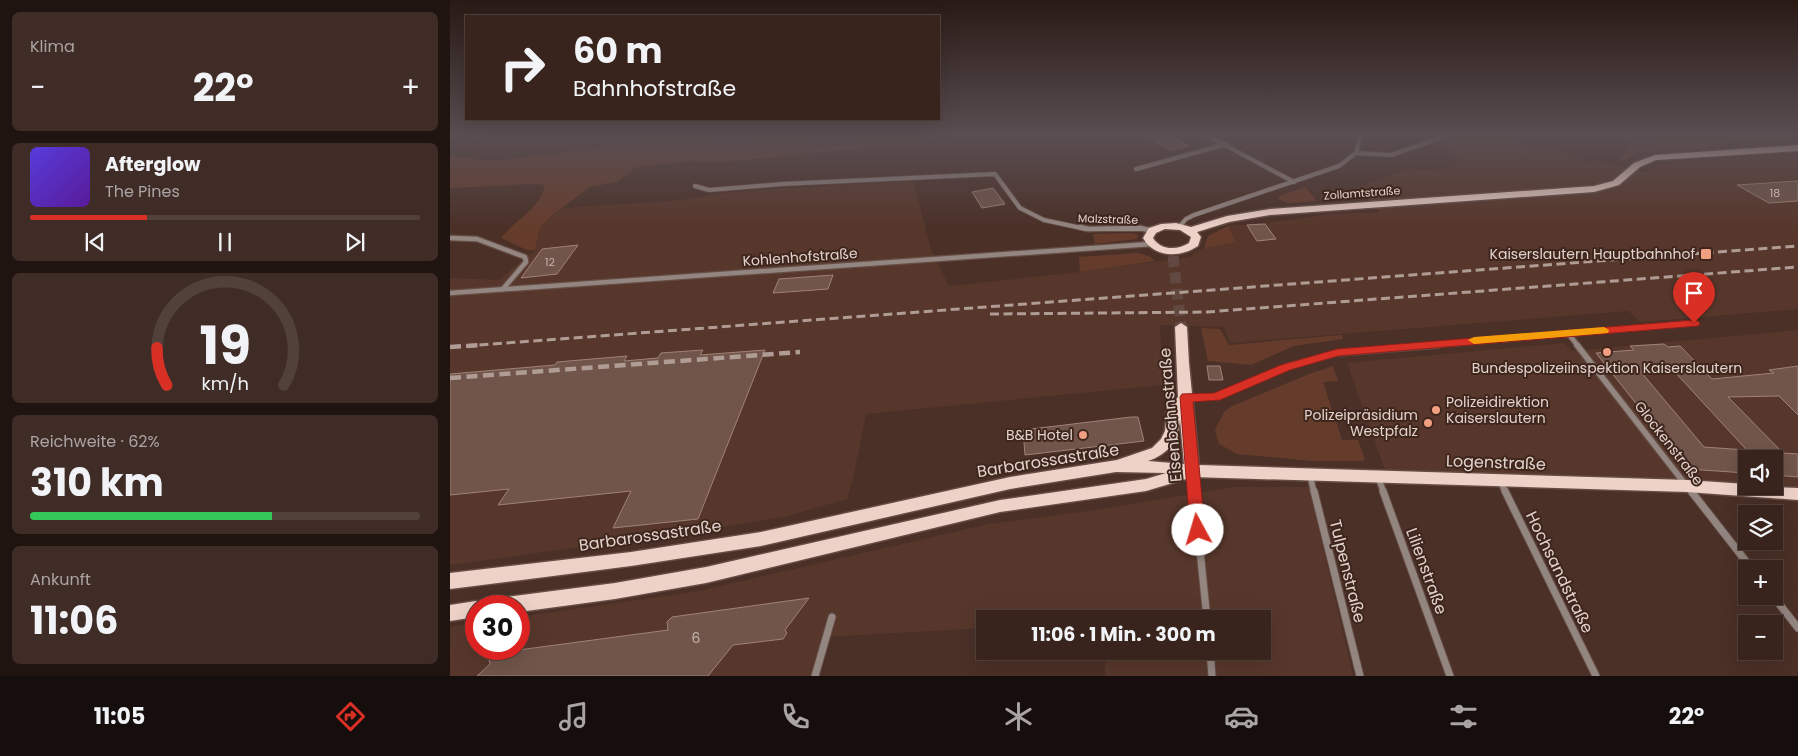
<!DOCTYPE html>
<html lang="de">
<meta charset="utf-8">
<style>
:root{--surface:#38241d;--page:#3f2c26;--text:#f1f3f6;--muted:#aba4a4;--line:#52413b;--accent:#d93025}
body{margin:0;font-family:Poppins,sans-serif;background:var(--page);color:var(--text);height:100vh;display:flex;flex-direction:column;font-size:19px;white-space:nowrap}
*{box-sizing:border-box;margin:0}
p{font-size:16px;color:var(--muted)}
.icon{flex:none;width:28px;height:28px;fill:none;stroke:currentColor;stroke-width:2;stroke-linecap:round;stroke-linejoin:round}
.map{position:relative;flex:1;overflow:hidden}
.drawer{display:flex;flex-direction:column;gap:12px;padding:12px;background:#1f1410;width:450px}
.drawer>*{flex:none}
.banner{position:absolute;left:15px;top:15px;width:475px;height:105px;border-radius:0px;box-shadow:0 5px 20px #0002,0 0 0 1px var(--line);background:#38241d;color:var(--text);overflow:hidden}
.tools{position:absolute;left:1288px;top:450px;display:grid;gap:10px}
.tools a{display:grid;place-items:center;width:45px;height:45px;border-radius:0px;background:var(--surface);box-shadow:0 5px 20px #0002,0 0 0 1px var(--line);font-size:25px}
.speed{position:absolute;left:15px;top:595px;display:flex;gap:10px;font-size:25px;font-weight:700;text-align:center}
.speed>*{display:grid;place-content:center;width:65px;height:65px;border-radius:50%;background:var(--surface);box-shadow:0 5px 20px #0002,0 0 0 1px var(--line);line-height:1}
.speed .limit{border:8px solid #d22;background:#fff;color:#111}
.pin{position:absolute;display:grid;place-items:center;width:42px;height:42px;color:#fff;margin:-51px -21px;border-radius:50% 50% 50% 0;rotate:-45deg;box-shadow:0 0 5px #0007}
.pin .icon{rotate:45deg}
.me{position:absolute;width:55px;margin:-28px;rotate:354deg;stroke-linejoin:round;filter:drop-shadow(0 0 4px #0008)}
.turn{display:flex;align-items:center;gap:18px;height:105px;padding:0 25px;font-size:22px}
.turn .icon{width:65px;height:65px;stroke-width:2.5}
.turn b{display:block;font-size:35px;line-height:42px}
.big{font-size:38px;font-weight:700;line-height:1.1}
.drawer .tile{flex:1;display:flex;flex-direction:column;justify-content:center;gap:8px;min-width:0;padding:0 18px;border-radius:8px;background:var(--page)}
.drawer .dial{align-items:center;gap:0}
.dial svg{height:130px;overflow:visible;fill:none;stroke:var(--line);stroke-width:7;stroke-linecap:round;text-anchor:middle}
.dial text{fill:var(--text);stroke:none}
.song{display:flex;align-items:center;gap:15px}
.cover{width:60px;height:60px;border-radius:8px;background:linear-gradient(135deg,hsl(250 70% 55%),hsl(270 70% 35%))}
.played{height:5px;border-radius:2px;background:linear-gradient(90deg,var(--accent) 30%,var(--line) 30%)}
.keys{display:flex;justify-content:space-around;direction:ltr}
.heat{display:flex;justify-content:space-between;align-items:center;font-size:28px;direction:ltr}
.charge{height:8px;border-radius:4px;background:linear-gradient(90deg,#34c759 62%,var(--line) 0)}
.trip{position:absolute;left:526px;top:610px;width:295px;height:50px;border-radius:0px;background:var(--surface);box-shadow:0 5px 20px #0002,0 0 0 1px var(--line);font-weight:700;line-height:50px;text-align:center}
.dock{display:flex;height:80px;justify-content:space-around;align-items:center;background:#160e0c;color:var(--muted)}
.dock .icon{width:35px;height:35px}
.dock .active{color:var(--accent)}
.dock b{font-size:22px;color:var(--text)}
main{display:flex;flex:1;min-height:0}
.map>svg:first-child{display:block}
</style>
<main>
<section class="drawer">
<div class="tile"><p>Klima</p>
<div class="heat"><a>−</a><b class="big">22°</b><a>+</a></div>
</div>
<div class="tile">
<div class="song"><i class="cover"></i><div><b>Afterglow</b><p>The Pines</p></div></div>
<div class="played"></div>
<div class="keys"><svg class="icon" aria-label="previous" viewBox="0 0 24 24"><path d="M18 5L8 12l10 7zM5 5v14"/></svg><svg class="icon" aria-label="pause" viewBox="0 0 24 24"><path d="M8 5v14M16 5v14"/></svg><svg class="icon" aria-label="next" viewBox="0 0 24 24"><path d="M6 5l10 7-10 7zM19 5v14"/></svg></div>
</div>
<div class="tile dial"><svg viewBox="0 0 100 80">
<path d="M14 69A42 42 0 1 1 86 69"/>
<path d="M14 69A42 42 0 0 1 8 46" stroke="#d93025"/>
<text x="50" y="56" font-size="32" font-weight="700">19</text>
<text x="50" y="72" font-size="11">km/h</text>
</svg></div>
<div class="tile"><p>Reichweite · 62%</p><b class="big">310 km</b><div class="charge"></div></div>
<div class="tile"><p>Ankunft</p><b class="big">11:06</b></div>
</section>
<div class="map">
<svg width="1348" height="676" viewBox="0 0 1348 676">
<rect width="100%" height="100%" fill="#4a3027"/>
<g fill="#57372b">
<path d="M 1013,135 L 1058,135 L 1077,147 L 1121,153 L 1137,163 L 1152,162 L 1196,172 L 1203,167 L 1226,161 L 1348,154 L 1348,309 L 1191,322 L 1178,311 L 780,343 L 774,327 L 710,325 L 713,385 L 416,414 L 403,478 L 397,499 L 337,516 L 267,528 L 0,565 L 0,278 L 49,280 L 85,250 L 90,228 L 100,217 L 114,208 L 233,200 L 271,193 L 334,188 L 463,181 L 481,249 L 499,286 L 630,272 L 741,257 L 743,253 L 754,248 L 786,241 L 778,226 L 842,220 L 877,214 L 929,212 L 908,187 L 958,169 L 987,171 L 1008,162 L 996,141 Z"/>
<path d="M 1348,330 L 1348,489 L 1301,486 L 1324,486 L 1324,459 L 1296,459 L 1296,486 L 1214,481 L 936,473 L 897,363 L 1114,343 L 1122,351 Z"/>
<path d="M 782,487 L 859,487 L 903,676 L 655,676 L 655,651 L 812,651 L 812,619 L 535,619 L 535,628 L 372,637 L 361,676 L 0,676 L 0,627 L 26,623 L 26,649 L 69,649 L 69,617 L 249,591 L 539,524 L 645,510 Z"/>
</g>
<g fill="#653c2c">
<path d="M 227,135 L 251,135 L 252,137 L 260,137 L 265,141 L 357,135 L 355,145 C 388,154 389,139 415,135 C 434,131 457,135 477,135 L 475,142 L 273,162 L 243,161 L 186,167 L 167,182 L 140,187 L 100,217 L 90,228 L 85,250 L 77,250 L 51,238 C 63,221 94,207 94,185 L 86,184 L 0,188 L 0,156 L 44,161 L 153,148 L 159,141 Z"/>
<path d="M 1251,135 L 1348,135 L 1348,138 L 1257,144 L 1262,147 L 1257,149 L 1206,150 L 1207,152 L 1187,153 L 1170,162 L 1181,141 Z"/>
<path d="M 855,187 L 867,201 L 838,203 L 828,199 L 829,196 Z"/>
<path d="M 778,226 L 786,242 L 754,248 L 758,236 Z"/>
<path d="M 683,233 L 688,235 L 687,239 L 645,244 L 643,234 Z"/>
<path d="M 687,253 L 699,256 L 705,261 L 630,272 L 629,257 Z"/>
<path d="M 751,328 L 770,329 L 779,345 L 892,335 L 893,339 L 844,346 L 801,365 L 758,361 Z"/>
<path d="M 883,366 L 888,381 L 873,382 L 892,440 L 908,440 L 915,459 L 913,461 L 861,461 L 787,454 L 769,444 L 765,430 L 774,412 L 782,406 L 859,374 Z"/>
</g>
<g fill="#71554a" stroke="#a08277">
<path d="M 695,135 L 719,135 L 738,146 L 720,150 Z"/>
<path d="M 1348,181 L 1348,201 L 1319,203 L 1287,185 Z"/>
<path d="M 543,188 L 555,204 L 532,208 L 522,192 Z"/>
<path d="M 815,224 L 826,239 L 807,241 L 797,225 Z"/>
<path d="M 128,245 L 107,274 L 71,278 L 92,249 Z"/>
<path d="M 383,275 L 378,289 L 323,293 L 329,279 Z"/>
<path d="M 1214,344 L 1218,347 L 1230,346 L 1262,379 L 1324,373 L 1319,370 L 1348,366 L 1348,415 L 1329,396 L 1278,397 L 1333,453 L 1348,454 L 1348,477 L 1324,475 L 1324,459 L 1305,459 L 1223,370 L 1191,372 L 1254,447 L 1296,450 L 1296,473 L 1238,469 L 1146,353 L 1184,350 L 1180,346 Z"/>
<path d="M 253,350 L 250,355 L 315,350 L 248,519 L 163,528 L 181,491 L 48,505 L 59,489 L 0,495 L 0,374 L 105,365 L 107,362 L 177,356 L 174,361 L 208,358 L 211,353 Z"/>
<path d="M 757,366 L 770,366 L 773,380 L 759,380 Z"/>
<path d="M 681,417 L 688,417 L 694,441 L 575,455 L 573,430 Z"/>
<path d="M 359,598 L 335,630 L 337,633 L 333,639 L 283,645 L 258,676 L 27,676 L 40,664 L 39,660 L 46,653 L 218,630 L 217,622 L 222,617 Z"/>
</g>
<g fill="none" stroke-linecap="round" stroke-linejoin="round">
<path stroke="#614840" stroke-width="11" stroke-dasharray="11 5.5" stroke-linecap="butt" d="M 723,256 L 731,327"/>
<defs>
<g id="street-far3">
<path d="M 756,135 L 844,182"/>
<path d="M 906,153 L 941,155 L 998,135"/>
<path d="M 686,169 L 777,144"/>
<path d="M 245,186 L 259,190 L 332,184 L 545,174 L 570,208 L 594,220 L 636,229"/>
<path d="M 729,227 L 736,219 L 744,215 L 889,166 L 906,153 L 911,135"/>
<path d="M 657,229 L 693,229"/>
</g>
<g id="street-far2">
<path d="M 630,227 L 638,229 L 690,228 L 703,231"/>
<path d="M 0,238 L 27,239 L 75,257 L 76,262 L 53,289"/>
<path d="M 0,293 L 701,244"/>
<path d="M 1118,333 L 1128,346"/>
<path d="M 973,346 L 1244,323"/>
</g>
<g id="street-far1">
<path d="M 1127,345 L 1242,493"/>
<path d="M 737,397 L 765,397 L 836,367 L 887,353 L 988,345"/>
<path d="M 742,472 L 744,493"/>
<path d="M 860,475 L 864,493"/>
<path d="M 928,477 L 934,493"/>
<path d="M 1050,481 L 1056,493"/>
</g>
<g id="street">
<path d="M 744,491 L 757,619"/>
<path d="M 864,491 L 910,676"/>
<path d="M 933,491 L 1000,676"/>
<path d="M 1055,491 L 1146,676"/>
<path d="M 1241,491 L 1302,569"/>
<path d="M 1323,596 L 1348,628"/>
<path d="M 760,651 L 762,676"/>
<path d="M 365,676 L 382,617"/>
</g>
<g id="primary">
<path d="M 1348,145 L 1348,151 L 1206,160 L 1190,167 L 1169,185 L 1144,192 L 820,215 L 779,222 L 747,232 L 751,237 L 748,246 C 730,258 704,258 693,238 L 699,228 L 711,224 L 726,223 L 741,227 L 777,216 L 820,209 L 1144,186 L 1163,181 L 1184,163 L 1205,155 ZM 715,229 L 730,230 L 741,237 L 739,243 C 728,250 711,251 703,238 L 706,233 Z"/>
<path d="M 731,323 L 737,327 L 739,363 L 749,465 L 1237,480 L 1296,484 L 1296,486 L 1348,488 L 1348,500 L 1237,492 L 743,477 L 696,491 L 550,512 L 256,583 L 165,599 L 69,612 L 69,606 L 40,606 L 43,600 L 49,598 L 165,583 L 256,567 L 550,500 L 696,479 L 716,473 L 666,472 L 560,489 L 311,546 L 181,566 L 0,589 L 0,573 L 181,552 L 311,532 L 560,477 L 667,460 L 702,448 L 711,439 L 715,431 L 717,410 L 728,397 L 725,327 ZM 730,420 L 734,464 L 698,461 C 718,454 728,442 730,420 Z"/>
<path d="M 26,601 L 33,603 L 34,606 L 26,606 L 26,617 L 0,621 L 0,605 Z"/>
</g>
</defs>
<use href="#street-far3" stroke="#654d45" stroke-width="5.5"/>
<use href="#street-far2" stroke="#654d45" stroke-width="7"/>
<use href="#street-far1" stroke="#654d45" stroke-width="8"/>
<use href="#street" stroke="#654d45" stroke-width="9"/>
<use href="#primary" stroke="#654d45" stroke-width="3"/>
<use href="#street-far3" stroke="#938580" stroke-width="4"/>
<use href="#street-far2" stroke="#938580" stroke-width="4.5"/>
<use href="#street-far1" stroke="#938580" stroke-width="5.5"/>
<use href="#street" stroke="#938580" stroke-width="7"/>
<use href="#primary" fill="#eed2c8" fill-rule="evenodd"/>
<g stroke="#af9c95" stroke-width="3" stroke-dasharray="9 4.5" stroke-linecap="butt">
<path d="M 540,314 L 757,312 L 1348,267"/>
<path d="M 16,346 L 1348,246"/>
</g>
<g stroke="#af9c95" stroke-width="4.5" stroke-dasharray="11 5.5" stroke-linecap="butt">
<path d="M 0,347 L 33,345"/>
<path d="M 0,378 L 350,352"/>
</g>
</g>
<linearGradient id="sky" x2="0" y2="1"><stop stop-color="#291a15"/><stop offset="0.59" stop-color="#5a4e52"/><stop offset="1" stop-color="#5a4e52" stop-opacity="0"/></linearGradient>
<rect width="1348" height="229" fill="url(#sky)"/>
<path fill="#d93025" stroke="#8d1f18" d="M 1244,320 L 1248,321 L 1250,323 L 1248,326 L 888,356 L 840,370 L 770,400 L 743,402 L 755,530 L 753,535 L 748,537 L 742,535 L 740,530 L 730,397 L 732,394 L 764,393 L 831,365 L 887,349 Z"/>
<path fill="#f59e0b" d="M 1154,327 L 1159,330 L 1158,333 L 1024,344 L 1018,340 L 1024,337 Z"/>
<g fill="#f2a081" stroke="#3f261d" stroke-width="2">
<rect x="1250" y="248" width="12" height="12" rx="2.5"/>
<circle cx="1157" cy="352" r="5"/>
<circle cx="986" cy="410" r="5"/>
<circle cx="978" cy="423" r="5"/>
<circle cx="633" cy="435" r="5"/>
</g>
<g text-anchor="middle" stroke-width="4" stroke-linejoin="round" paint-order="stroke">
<g font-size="11" fill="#e2d2cc" stroke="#3f261d">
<text transform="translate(912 193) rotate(-4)" y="4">Zollamtstraße</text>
<text transform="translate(658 219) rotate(2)" y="4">Malzstraße</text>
</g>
<g font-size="11" fill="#c6b3ac">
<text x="1325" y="197">18</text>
<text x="100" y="266">12</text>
</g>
<g font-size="14" fill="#e2d2cc" stroke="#3f261d" text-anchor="end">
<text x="1245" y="259">Kaiserslautern Hauptbahnhof</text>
<text x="1157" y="373" text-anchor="middle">Bundespolizeiinspektion Kaiserslautern</text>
<text x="996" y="407" text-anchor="start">Polizeidirektion<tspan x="996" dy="16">Kaiserslautern</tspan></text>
<text x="968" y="420">Polizeipräsidium<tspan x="968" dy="16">Westpfalz</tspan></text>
<text x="623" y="440">B&amp;B Hotel</text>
</g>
<g font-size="14" fill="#e2d2cc" stroke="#3f261d">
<text transform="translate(350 257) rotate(-4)" y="5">Kohlenhofstraße</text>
<text transform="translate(1219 443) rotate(52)" y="5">Glockenstraße</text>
</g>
<g font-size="14" fill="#c6b3ac">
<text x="246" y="643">6</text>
</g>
<g font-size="16" fill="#e2d2cc" stroke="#3f261d">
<text transform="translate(720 415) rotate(-95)" y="6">Eisenbahnstraße</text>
<text transform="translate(598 460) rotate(-9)" y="6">Barbarossastraße</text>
<text transform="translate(1046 462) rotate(2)" y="6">Logenstraße</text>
<text transform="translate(200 535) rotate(-8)" y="6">Barbarossastraße</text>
<text transform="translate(898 571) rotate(76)" y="6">Tulpenstraße</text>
<text transform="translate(977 571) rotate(70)" y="6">Lilienstraße</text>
<text transform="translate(1110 572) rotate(64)" y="6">Hochsandstraße</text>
</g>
</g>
</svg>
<div class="tools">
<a><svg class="icon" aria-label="sound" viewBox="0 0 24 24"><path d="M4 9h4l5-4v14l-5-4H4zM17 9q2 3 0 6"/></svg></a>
<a><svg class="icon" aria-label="layers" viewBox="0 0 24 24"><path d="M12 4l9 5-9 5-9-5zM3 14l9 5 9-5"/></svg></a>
<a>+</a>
<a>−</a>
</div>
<div class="speed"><div class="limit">30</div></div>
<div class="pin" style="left:1244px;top:323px;background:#d93025"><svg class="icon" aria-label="arrive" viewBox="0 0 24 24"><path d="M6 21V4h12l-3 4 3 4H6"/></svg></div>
<svg class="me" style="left:748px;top:530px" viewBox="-20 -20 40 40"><circle r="19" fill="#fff"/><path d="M0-13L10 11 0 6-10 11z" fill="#d93025"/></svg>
<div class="trip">11:06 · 1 Min. · 300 m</div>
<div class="banner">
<div class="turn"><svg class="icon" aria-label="right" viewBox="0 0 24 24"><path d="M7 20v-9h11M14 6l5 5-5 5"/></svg><div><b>60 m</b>Bahnhofstraße</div></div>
</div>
</div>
</main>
<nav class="dock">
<b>11:05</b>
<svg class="icon active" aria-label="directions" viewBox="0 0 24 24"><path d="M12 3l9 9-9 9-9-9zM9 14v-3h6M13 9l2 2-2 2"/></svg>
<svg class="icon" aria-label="music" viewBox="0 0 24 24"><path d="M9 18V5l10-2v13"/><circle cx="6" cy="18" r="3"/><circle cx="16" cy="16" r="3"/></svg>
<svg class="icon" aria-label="phone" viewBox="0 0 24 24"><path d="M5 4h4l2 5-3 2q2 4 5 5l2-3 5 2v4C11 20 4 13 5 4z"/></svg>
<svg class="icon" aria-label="climate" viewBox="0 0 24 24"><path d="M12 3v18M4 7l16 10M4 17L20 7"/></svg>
<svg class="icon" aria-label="car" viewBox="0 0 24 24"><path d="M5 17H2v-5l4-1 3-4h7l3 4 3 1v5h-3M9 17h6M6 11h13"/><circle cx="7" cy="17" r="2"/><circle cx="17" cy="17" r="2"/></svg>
<svg class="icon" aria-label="filters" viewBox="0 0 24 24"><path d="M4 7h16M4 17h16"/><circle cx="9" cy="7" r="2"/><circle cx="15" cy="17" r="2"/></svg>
<b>22°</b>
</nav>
